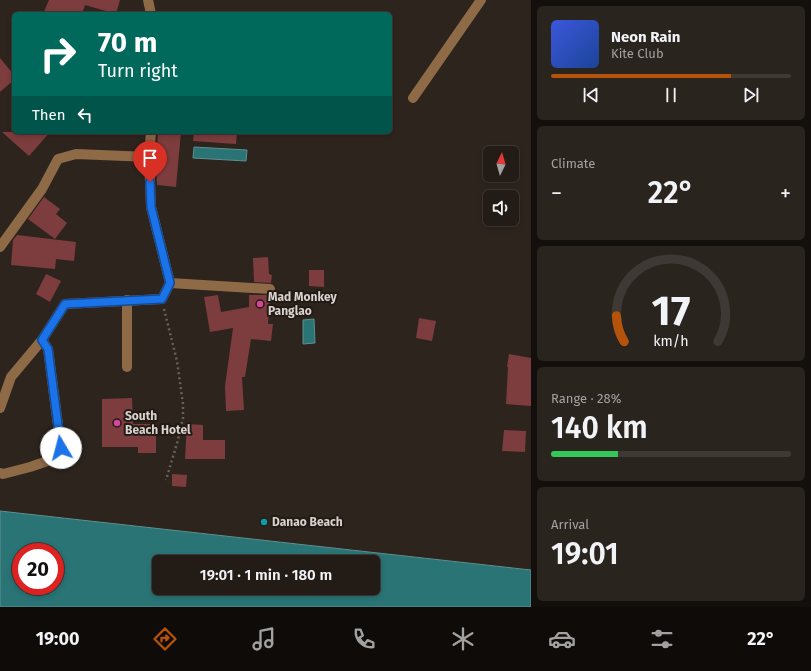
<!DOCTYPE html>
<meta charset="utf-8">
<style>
:root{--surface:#221b16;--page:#2a241f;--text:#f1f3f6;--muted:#a2a1a1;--line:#3f3935;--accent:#b45309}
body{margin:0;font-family:"Fira Sans",sans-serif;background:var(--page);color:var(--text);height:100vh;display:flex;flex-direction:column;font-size:15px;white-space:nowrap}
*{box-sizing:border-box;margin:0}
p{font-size:13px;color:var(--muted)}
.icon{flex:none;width:22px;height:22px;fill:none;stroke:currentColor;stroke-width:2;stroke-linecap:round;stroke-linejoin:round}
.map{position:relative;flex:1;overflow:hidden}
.panel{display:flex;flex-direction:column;gap:6px;padding:6px;background:#130f0c;width:280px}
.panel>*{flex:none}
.guide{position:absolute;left:12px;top:12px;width:380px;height:122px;border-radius:6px;box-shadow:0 2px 6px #0003,0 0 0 1px var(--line);background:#00695c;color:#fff;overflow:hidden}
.needle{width:26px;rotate:5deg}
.fabs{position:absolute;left:483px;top:146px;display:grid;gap:8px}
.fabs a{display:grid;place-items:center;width:36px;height:36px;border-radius:6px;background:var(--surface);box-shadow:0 2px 6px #0003,0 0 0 1px var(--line);font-size:20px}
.speed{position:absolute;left:12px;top:543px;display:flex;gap:8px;font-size:20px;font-weight:700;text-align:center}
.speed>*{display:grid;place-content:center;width:52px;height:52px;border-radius:50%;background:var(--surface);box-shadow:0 2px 6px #0003,0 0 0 1px var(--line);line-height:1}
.speed .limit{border:6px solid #d22;background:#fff;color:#111}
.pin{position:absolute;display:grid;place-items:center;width:34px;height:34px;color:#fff;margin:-41px -17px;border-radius:50% 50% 50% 0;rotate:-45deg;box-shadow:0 0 4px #0007}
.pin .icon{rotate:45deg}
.me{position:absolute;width:44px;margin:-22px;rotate:352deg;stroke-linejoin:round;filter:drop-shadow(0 0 3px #0008)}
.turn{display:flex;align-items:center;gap:14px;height:84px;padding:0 20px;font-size:18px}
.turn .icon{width:52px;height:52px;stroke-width:2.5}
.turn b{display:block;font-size:28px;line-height:34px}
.then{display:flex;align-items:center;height:38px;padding:0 20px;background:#0003;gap:8px;font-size:15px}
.big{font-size:30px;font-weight:600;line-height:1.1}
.panel .widget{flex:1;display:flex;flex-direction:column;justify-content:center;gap:6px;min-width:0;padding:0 14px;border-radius:6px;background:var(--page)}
.panel .dial{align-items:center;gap:0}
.dial svg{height:104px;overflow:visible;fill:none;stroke:var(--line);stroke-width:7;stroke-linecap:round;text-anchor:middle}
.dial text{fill:var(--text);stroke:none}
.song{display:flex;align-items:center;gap:12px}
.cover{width:48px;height:48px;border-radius:6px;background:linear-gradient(135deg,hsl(230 70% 55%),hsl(220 70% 35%))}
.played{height:4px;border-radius:2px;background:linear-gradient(90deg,var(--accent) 75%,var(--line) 75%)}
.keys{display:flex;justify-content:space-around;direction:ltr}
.heat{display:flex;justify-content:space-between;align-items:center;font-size:22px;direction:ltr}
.charge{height:6px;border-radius:3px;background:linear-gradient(90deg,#34c759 28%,var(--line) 0)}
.trip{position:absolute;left:152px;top:555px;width:228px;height:40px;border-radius:6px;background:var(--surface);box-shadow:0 2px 6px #0003,0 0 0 1px var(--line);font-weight:600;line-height:40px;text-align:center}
.dock{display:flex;height:64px;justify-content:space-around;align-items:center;background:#0e0b09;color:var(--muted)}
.dock .icon{width:28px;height:28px}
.dock .current{color:var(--accent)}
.dock b{font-size:18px;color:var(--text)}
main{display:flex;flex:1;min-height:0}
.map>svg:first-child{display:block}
</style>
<main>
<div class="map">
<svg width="531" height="607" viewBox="0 0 531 607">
<rect width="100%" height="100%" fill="#2d241e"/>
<g fill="#2a7476" stroke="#5e9090" fill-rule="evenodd">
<path d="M 194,147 L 247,150 L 246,161 L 193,158 Z"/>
<path d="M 314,319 L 315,343 L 303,344 L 303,320 Z"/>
<path d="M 0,511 L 531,570 L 531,607 L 0,607 ZM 21,552 L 55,552 L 55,586 L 21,586 ZM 159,562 L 373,562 L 373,588 L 159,588 Z"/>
</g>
<g fill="#7d3c3d">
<path d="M 49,0 L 120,0 L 116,14 L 85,5 L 82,14 L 43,14 Z"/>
<path d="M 0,58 L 14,75 L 14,80 L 0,92 Z"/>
<path d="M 2,132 L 50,132 L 29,156 Z"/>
<path d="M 158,132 L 181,132 L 176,187 L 157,185 L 156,162 Z"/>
<path d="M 194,132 L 237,132 L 236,144 L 193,141 Z"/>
<path d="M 44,197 L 60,209 L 56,214 L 67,223 L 55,239 L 28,219 Z"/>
<path d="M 17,235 L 76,242 L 74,261 L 56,259 L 55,269 L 11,265 L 13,240 Z"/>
<path d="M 268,257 L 269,274 L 272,275 L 271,283 L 254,282 L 253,258 Z"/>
<path d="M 309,270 L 324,270 L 324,287 L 309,286 Z"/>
<path d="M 46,274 L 61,281 L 50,302 L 36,294 Z"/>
<path d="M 218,295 L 221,312 L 249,307 L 249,295 L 270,295 L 268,324 L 273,324 L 271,341 L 251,339 L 245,377 L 242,377 L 244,410 L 226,411 L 225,386 L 233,328 L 210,332 L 204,297 Z"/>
<path d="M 419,318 L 436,321 L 432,341 L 416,338 Z"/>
<path d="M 509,354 L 531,358 L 531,406 L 506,404 L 508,367 L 507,367 Z"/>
<path d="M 132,398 L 133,424 L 156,424 L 156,453 L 138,453 L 138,447 L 102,447 L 102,399 Z"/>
<path d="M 187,424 L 203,425 L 203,440 L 225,440 L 225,459 L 185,459 Z"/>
<path d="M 504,430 L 526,431 L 525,452 L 502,451 Z"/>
<path d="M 172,474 L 187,475 L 186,487 L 172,486 Z"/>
</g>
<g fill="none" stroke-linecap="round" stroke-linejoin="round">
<path stroke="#68605b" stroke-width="2.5" stroke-dasharray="2 3" stroke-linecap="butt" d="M 164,309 L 177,361 L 183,404 L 183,418 L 178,440 L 166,480"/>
<g stroke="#8e6a47" stroke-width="10">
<path d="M 148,0 L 151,14"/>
<path d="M 413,98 L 481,0"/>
<path d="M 0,247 L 42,189 L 58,159 L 76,154 L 149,157"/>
<path d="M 170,283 L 270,289"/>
<path d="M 127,367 L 127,300"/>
<path d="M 0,408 L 11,377 L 42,340 L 65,304 L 162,299 L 170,283 L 151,207 L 149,157 L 151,132"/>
<path d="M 0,473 L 3,474 L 30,467 L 56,458 L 61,448 L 48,349 L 42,340"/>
</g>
</g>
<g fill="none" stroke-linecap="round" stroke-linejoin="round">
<defs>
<path id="route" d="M 61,448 L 48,349 L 42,340 L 65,304 L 162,299 L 170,283 L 151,207 L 150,182"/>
</defs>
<use href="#route" stroke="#114b97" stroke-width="10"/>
<use href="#route" stroke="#1a73e8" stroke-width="7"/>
</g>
<g fill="#d1479c" stroke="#231a15" stroke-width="1.5">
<circle cx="260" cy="304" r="4"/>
<circle cx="117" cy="423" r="4"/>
</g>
<circle fill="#0f9aa8" stroke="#231a15" stroke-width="1.5" cx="264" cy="522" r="4"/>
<g text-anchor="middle" stroke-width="4" stroke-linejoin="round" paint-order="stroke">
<g font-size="12" font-weight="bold" fill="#d8d2ce" stroke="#231a15" text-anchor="start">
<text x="268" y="301">Mad Monkey<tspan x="268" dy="14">Panglao</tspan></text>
<text x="125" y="420">South<tspan x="125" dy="14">Beach Hotel</tspan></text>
<text x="272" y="526">Danao Beach</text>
</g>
</g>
</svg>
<div class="fabs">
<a><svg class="needle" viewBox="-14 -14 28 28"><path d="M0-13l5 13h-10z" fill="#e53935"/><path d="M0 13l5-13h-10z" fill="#a2a1a1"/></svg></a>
<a><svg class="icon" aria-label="sound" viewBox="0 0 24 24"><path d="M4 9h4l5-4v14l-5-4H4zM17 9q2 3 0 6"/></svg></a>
</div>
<div class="speed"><div class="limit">20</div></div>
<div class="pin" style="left:150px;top:182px;background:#d93025"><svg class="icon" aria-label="arrive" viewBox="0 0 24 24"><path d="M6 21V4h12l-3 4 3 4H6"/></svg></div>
<svg class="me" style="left:61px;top:448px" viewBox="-20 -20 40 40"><circle r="19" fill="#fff"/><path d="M0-13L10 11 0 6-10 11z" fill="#1a73e8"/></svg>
<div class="trip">19:01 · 1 min · 180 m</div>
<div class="guide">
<div class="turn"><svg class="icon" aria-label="right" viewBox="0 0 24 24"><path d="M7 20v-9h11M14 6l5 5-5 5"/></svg><div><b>70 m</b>Turn right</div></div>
<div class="then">Then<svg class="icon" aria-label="left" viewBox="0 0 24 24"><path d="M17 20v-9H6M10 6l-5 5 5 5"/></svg></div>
</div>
</div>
<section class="panel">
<div class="widget">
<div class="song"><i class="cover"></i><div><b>Neon Rain</b><p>Kite Club</p></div></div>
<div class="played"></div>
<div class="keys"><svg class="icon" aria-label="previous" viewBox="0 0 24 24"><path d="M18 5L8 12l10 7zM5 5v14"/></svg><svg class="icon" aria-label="pause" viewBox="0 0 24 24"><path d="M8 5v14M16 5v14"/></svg><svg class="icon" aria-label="next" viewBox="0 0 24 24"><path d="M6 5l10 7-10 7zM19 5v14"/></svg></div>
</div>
<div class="widget"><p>Climate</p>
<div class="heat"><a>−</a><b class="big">22°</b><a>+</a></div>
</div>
<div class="widget dial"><svg viewBox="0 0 100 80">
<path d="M14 69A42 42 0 1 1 86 69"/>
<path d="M14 69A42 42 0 0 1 8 49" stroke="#b45309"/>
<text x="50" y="56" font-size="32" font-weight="700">17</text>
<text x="50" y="72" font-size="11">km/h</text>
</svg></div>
<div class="widget"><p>Range · 28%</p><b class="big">140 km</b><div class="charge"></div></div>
<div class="widget"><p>Arrival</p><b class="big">19:01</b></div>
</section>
</main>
<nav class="dock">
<b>19:00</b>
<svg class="icon current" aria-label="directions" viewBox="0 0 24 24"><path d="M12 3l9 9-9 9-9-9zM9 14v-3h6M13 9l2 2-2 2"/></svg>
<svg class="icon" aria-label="music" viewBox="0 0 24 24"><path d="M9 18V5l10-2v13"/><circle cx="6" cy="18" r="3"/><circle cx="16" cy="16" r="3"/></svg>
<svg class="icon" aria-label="phone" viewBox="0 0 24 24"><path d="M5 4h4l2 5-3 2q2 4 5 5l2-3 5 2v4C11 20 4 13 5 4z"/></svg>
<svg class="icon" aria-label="climate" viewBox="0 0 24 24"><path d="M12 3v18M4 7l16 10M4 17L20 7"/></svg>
<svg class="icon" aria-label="car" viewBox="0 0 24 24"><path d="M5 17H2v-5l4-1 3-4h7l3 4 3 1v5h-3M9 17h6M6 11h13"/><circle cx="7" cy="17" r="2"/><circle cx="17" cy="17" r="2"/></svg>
<svg class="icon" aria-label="filters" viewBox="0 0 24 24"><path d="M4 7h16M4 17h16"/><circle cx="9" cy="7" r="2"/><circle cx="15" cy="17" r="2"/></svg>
<b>22°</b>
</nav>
